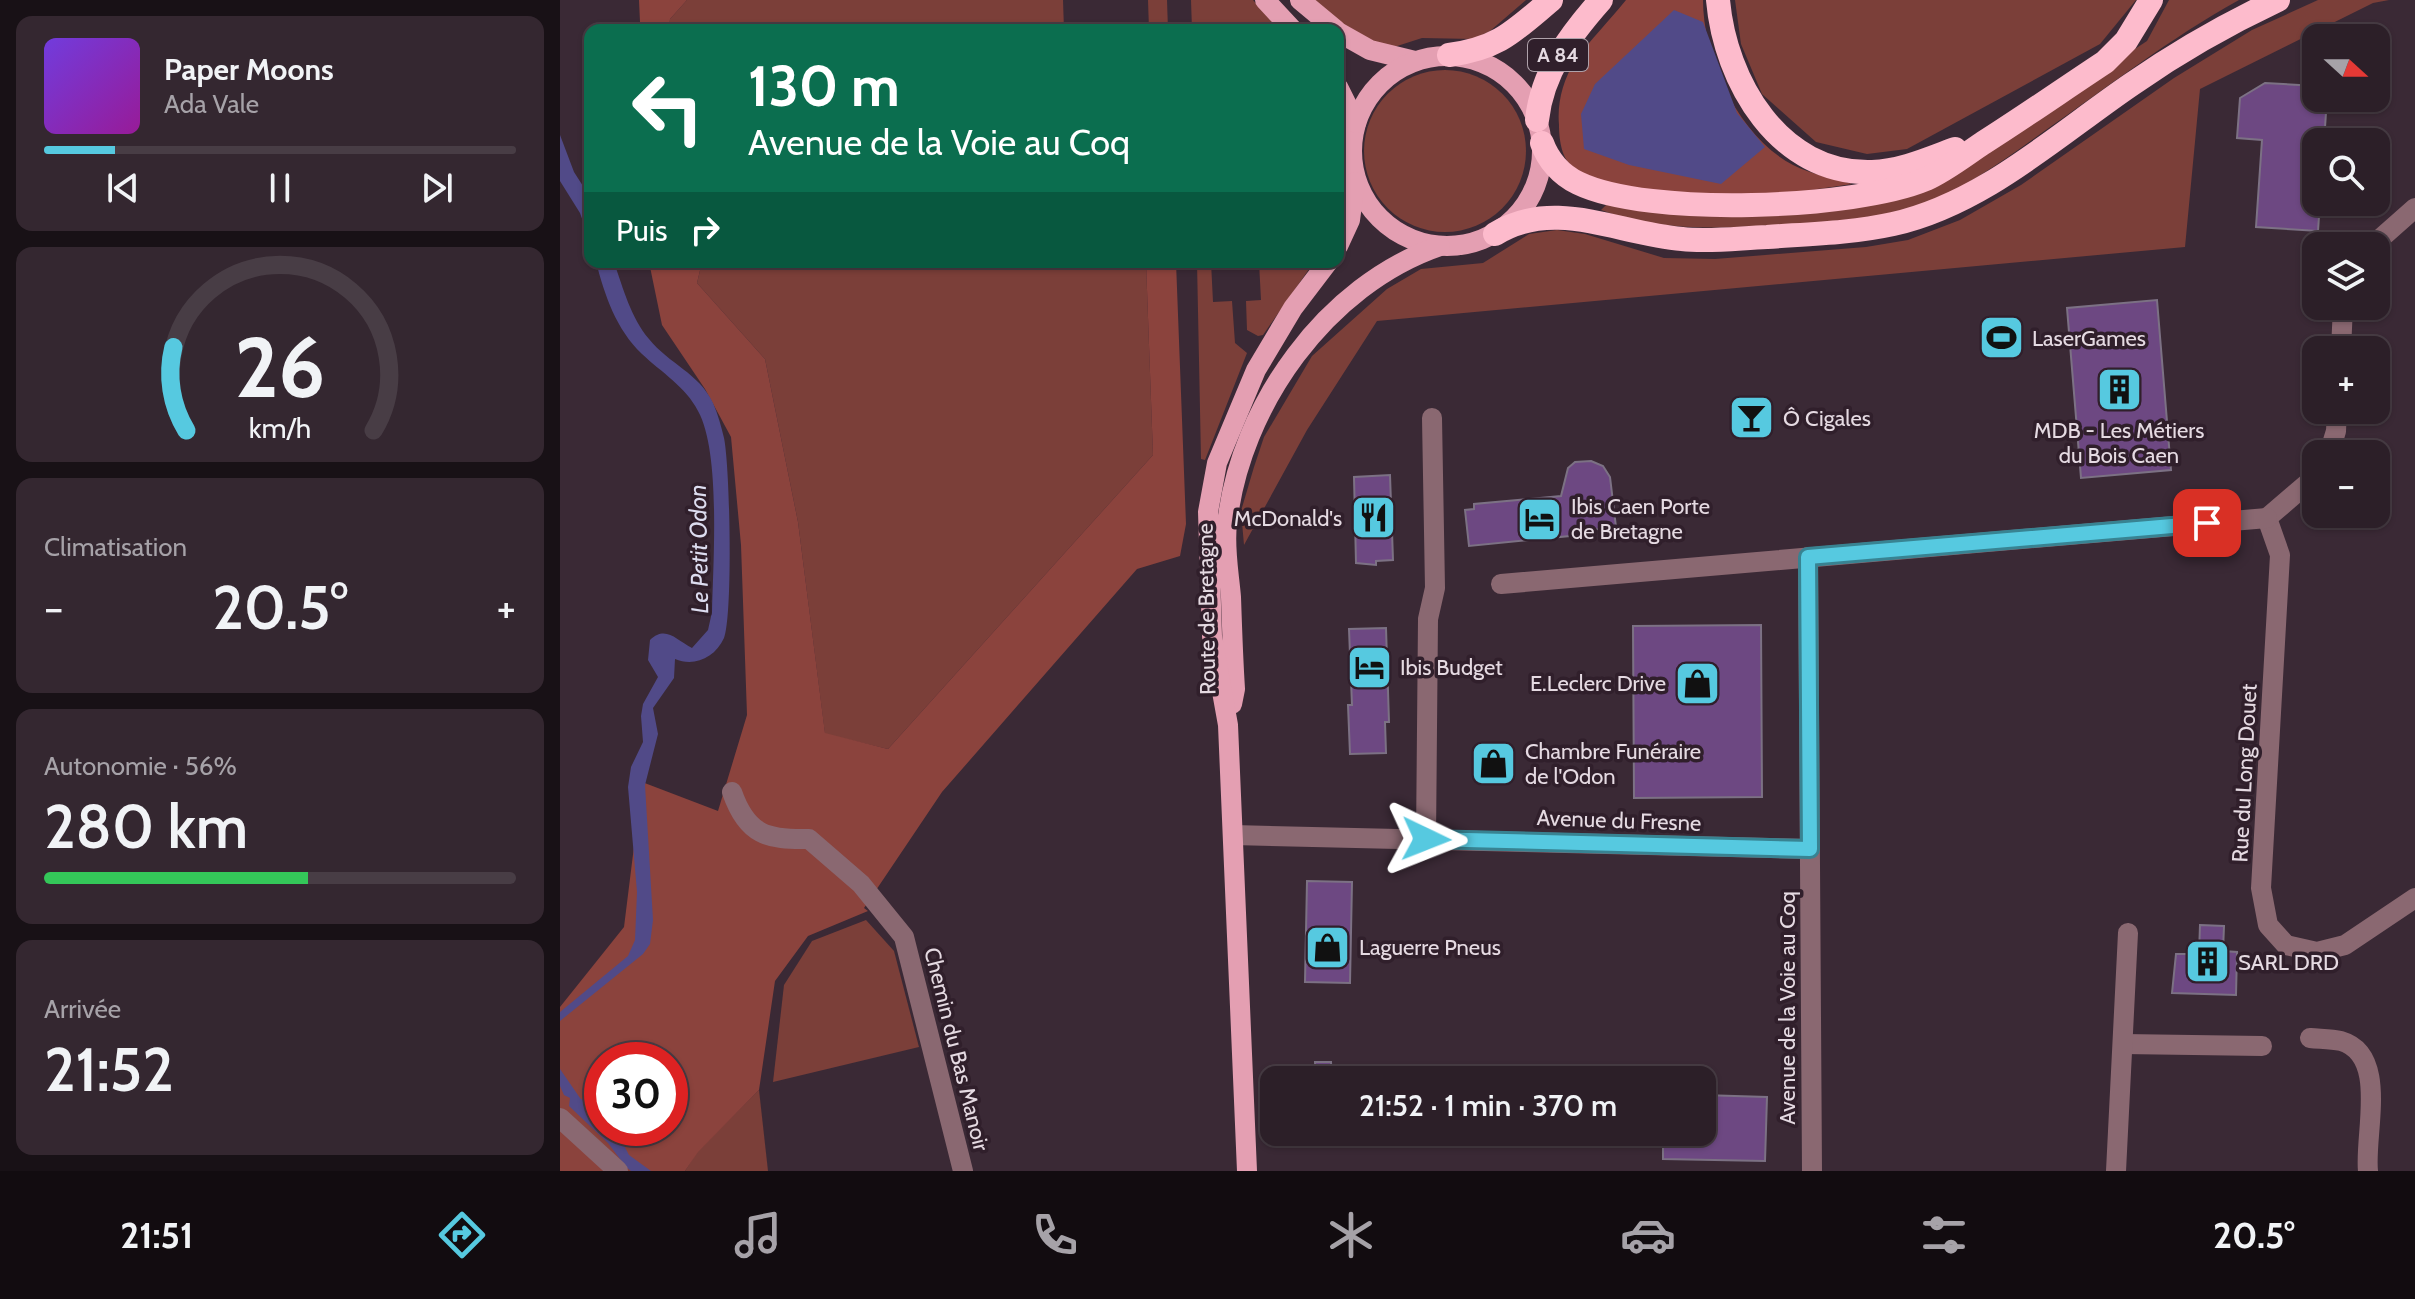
<!DOCTYPE html>
<html lang="fr">
<meta charset="utf-8">
<style>
:root{--surface:#2c1f28;--page:#342730;--text:#f1f3f6;--muted:#a6a2a8;--line:#483d45;--accent:#56c9e0}
body{margin:0;font-family:Cabin,sans-serif;background:var(--page);color:var(--text);height:100vh;display:flex;flex-direction:column;font-size:30px;white-space:nowrap}
*{box-sizing:border-box;margin:0}
p{font-size:26px;color:var(--muted)}
.icon{flex:none;width:44px;height:44px;fill:none;stroke:currentColor;stroke-width:2;stroke-linecap:round;stroke-linejoin:round}
.map{position:relative;flex:1;overflow:hidden}
.panel{display:flex;flex-direction:column;gap:16px;padding:16px;background:#181116;width:560px}
.panel>*{flex:none}
.guide{position:absolute;left:24px;top:24px;width:760px;height:244px;border-radius:16px;box-shadow:0 2px 6px #0004,0 0 0 2px var(--line);background:#0b6e4f;color:#fff;overflow:hidden}
.needle{width:52px;rotate:111deg}
.controls{position:absolute;left:1742px;top:24px;display:grid;gap:16px}
.controls a{display:grid;place-items:center;width:88px;height:88px;border-radius:16px;background:var(--surface);box-shadow:0 2px 6px #0004,0 0 0 2px var(--line);font-size:40px}
.speed{position:absolute;left:24px;top:1042px;display:flex;gap:16px;font-size:40px;font-weight:700;text-align:center}
.speed>*{display:grid;place-content:center;width:104px;height:104px;border-radius:50%;background:var(--surface);box-shadow:0 2px 6px #0004,0 0 0 2px var(--line);line-height:1}
.speed .limit{border:12px solid #d22;background:#fff;color:#111}
.pin{position:absolute;display:grid;place-items:center;width:68px;height:68px;color:#fff;margin:-34px;border-radius:16px;box-shadow:0 4px 12px #0006}
.me{position:absolute;width:88px;margin:-44px;rotate:92deg;stroke-linejoin:round;filter:drop-shadow(0 0 6px #0008)}
.turn{display:flex;align-items:center;gap:28px;height:168px;padding:0 32px;font-size:36px}
.turn .icon{width:104px;height:104px;stroke-width:2.5}
.turn b{display:block;font-size:56px;line-height:68px}
.then{display:flex;align-items:center;height:76px;padding:0 32px;background:#0003;gap:16px;font-size:30px}
.big{font-size:60px;font-weight:600;line-height:1.1}
.panel .card{flex:1;display:flex;flex-direction:column;justify-content:center;gap:12px;min-width:0;padding:0 28px;border-radius:16px;background:var(--page)}
.panel .dial{align-items:center;gap:0}
.dial svg{height:208px;overflow:visible;fill:none;stroke:var(--line);stroke-width:7;stroke-linecap:round;text-anchor:middle}
.dial text{fill:var(--text);stroke:none}
.song{display:flex;align-items:center;gap:24px}
.cover{width:96px;height:96px;border-radius:12px;background:linear-gradient(135deg,hsl(260 70% 55%),hsl(300 70% 35%))}
.played{height:8px;border-radius:4px;background:linear-gradient(90deg,var(--accent) 15%,var(--line) 15%)}
.keys{display:flex;justify-content:space-around;direction:ltr}
.heat{display:flex;justify-content:space-between;align-items:center;font-size:44px;direction:ltr}
.charge{height:12px;border-radius:6px;background:linear-gradient(90deg,#34c759 56%,var(--line) 0)}
.trip{position:absolute;left:700px;top:1066px;width:456px;height:80px;border-radius:16px;background:var(--surface);box-shadow:0 2px 6px #0004,0 0 0 2px var(--line);font-weight:600;line-height:80px;text-align:center}
.tab-bar{display:flex;height:128px;justify-content:space-around;align-items:center;background:#120c10;color:var(--muted)}
.tab-bar .icon{width:56px;height:56px}
.tab-bar .selected{color:var(--accent)}
.tab-bar b{font-size:36px;color:var(--text)}
main{display:flex;flex:1;min-height:0}
.map>svg:first-child{display:block}
</style>
<main>
<section class="panel">
<div class="card">
<div class="song"><i class="cover"></i><div><b>Paper Moons</b><p>Ada Vale</p></div></div>
<div class="played"></div>
<div class="keys"><svg class="icon" aria-label="previous" viewBox="0 0 24 24"><path d="M18 5L8 12l10 7zM5 5v14"/></svg><svg class="icon" aria-label="pause" viewBox="0 0 24 24"><path d="M8 5v14M16 5v14"/></svg><svg class="icon" aria-label="next" viewBox="0 0 24 24"><path d="M6 5l10 7-10 7zM19 5v14"/></svg></div>
</div>
<div class="card dial"><svg viewBox="0 0 100 80">
<path d="M14 69A42 42 0 1 1 86 69"/>
<path d="M14 69A42 42 0 0 1 9 37" stroke="#56c9e0"/>
<text x="50" y="56" font-size="32" font-weight="700">26</text>
<text x="50" y="72" font-size="11">km/h</text>
</svg></div>
<div class="card"><p>Climatisation</p>
<div class="heat"><a>−</a><b class="big">20.5°</b><a>+</a></div>
</div>
<div class="card"><p>Autonomie · 56%</p><b class="big">280 km</b><div class="charge"></div></div>
<div class="card"><p>Arrivée</p><b class="big">21:52</b></div>
</section>
<div class="map">
<svg width="1855" height="1171" viewBox="0 0 1855 1171">
<rect width="100%" height="100%" fill="#3a2935"/>
<g fill="#7b3f39">
<path d="M 127,0 L 503,0 L 504,30 L 109,30 L 110,19 Z"/>
<path d="M 588,0 L 607,0 L 608,30 L 589,30 Z"/>
<path d="M 631,0 L 693,0 L 719,30 L 632,30 Z"/>
<path d="M 755,0 L 966,0 L 930,31 L 914,39 L 862,38 L 831,48 L 793,33 Z"/>
<path d="M 1175,0 L 1576,0 L 1540,44 L 1347,149 L 1307,154 L 1256,142 L 1202,94 L 1181,44 Z"/>
<path d="M 1609,0 L 1679,0 C 1610,38 1548,87 1483,132 C 1444,160 1405,189 1359,206 C 1313,223 1263,222 1215,225 C 1156,229 1097,231 1041,210 L 1048,203 L 1375,181 L 1587,41 Z"/>
<path d="M 1758,0 L 1829,0 L 1813,3 L 1640,89 L 1625,247 L 817,321 L 747,430 L 684,545 L 681,511 L 694,467 L 704,437 L 752,356 L 827,289 L 861,269 L 923,263 L 969,234 L 997,230 L 1025,234 L 1104,258 L 1155,259 L 1306,247 L 1348,240 L 1400,220 L 1461,185 L 1614,78 L 1692,30 Z"/>
<circle cx="885" cy="151" r="81"/>
<path d="M 142,262 L 586,262 L 593,455 L 328,749 L 265,734 L 238,522 L 205,359 L 137,283 Z"/>
<path d="M 637,262 L 651,262 L 653,302 L 672,301 L 675,343 L 687,353 L 645,460 L 641,459 Z"/>
<path d="M 699,262 L 754,262 L 703,335 L 698,336 L 687,330 L 686,301 L 701,300 Z"/>
<path d="M 306,920 L 334,951 L 359,1047 L 213,1082 L 224,985 L 252,941 Z"/>
<path d="M 199,1090 L 208,1171 L 125,1171 L 137,1152 Z"/>
</g>
<g fill="#8b433d" fill-rule="evenodd">
<path d="M 79,0 L 127,0 L 110,19 L 109,30 L 74,30 L 80,22 Z"/>
<path d="M 1066,0 L 1143,0 C 1143,59 1179,137 1233,165 C 1251,174 1273,178 1292,184 C 1210,196 1123,208 1044,181 C 1033,177 1019,173 1011,165 C 1001,157 999,137 999,125 C 997,103 1003,80 1015,61 C 1030,40 1050,20 1066,0 Z"/>
<path d="M 89,262 L 142,262 L 137,283 L 205,359 L 238,522 L 265,733 L 328,749 L 593,455 L 586,262 L 616,262 L 626,524 L 620,556 L 577,569 L 382,792 L 304,908 L 308,911 L 248,936 L 215,981 L 199,1090 L 138,1152 L 125,1171 L 0,1171 L 0,1007 L 64,927 L 82,782 L 158,811 L 187,715 L 181,545 L 171,437 L 145,389 L 102,325 ZM 42,1060 L 110,1060 L 110,1128 L 42,1128 Z"/>
</g>
<g fill="#514a88">
<path d="M 1114,10 L 1143,22 L 1177,113 L 1205,147 L 1161,184 L 1069,165 L 1024,149 L 1021,114 L 1035,84 Z"/>
<path d="M 0,135 L 14,172 L 30,197 L 30,241 L 20,213 L 0,181 Z"/>
<path d="M 36,262 L 54,262 C 63,288 71,318 89,339 C 109,364 139,373 153,403 C 158,414 161,426 164,438 C 170,466 173,614 164,638 C 155,658 134,667 115,659 L 114,678 L 93,708 L 98,734 L 85,785 L 93,920 L 90,944 L 83,954 L 0,1021 L 0,1012 L 68,956 L 75,940 L 77,892 L 68,787 L 71,767 L 83,742 L 81,716 L 83,704 L 98,677 L 88,660 L 90,640 C 106,625 116,640 132,648 L 148,630 L 152,612 C 153,563 161,452 138,411 C 126,387 101,372 82,354 C 56,329 45,296 36,262 Z"/>
<path d="M 0,1069 L 20,1098 L 42,1116 L 42,1128 L 55,1128 L 69,1155 L 91,1171 L 71,1171 L 66,1167 L 48,1143 L 9,1106 L 10,1098 L 4,1095 L 0,1086 Z"/>
</g>
<g fill="#6d4882" stroke="#7c7184" stroke-width="2">
<path d="M 1705,83 L 1756,86 L 1756,98 L 1767,98 L 1764,142 L 1756,142 L 1756,202 L 1760,202 L 1758,231 L 1696,227 L 1702,140 L 1677,138 L 1680,98 Z"/>
<path d="M 1597,300 L 1611,470 L 1521,478 L 1507,308 Z"/>
<path d="M 1031,461 L 1043,466 L 1050,477 L 1056,527 L 1020,531 L 1020,535 L 909,546 L 905,510 L 914,509 L 914,504 L 1001,496 L 1008,468 L 1015,462 Z"/>
<path d="M 830,475 L 833,560 L 816,561 L 816,565 L 796,563 L 794,477 Z"/>
<path d="M 1201,625 L 1202,797 L 1074,798 L 1073,626 Z"/>
<path d="M 826,628 L 829,722 L 825,722 L 826,753 L 790,754 L 788,705 L 792,705 L 789,629 Z"/>
<path d="M 747,881 L 792,882 L 790,983 L 745,982 Z"/>
<path d="M 1640,925 L 1664,926 L 1663,951 L 1677,952 L 1676,995 L 1612,993 L 1616,954 L 1639,954 Z"/>
<path d="M 755,1062 L 771,1062 L 772,1080 L 756,1080 Z"/>
<path d="M 1142,1095 L 1207,1097 L 1205,1161 L 1103,1159 L 1103,1132 L 1142,1132 Z"/>
</g>
<g fill="none" stroke-linecap="round" stroke-linejoin="round">
<g stroke="#8a6871" stroke-width="20">
<path d="M 1812,246 L 1855,208"/>
<path d="M 1781,350 L 1783,306"/>
<path d="M 1769,454 L 1776,431 L 1777,410"/>
<path d="M 1707,518 L 1720,555 L 1701,888 L 1708,925 L 1726,945 L 1757,952 L 1785,945 L 1855,898"/>
<path d="M 1707,518 L 1756,476"/>
<path d="M 1248,557 L 1252,1171"/>
<path d="M 941,584 L 1707,518"/>
<path d="M 172,792 C 187,835 207,840 249,839 L 301,884 L 344,937 L 403,1171"/>
<path d="M 673,835 L 1250,849"/>
<path d="M 866,839 L 868,619 L 875,588 L 872,418"/>
<path d="M 1750,1038 C 1760,1039 1771,1039 1781,1041 C 1829,1055 1804,1134 1808,1171"/>
<path d="M 1563,1044 L 1702,1046"/>
<path d="M 0,1118 L 58,1171"/>
<path d="M 1556,1171 L 1568,933"/>
</g>
<g stroke="#e49fb2" stroke-width="20">
<path d="M 705,0 L 733,30"/>
<path d="M 740,0 L 776,30"/>
<path d="M 778,32 L 810,50 L 855,61"/>
<circle cx="887" cy="151" r="95"/>
<path d="M 778,87 L 796,123"/>
<path d="M 778,246 L 790,220 L 795,182"/>
<path d="M 672,704 L 675,689 C 673,658 672,627 671,597 C 669,573 664,548 667,524 C 680,406 766,285 880,246"/>
<path d="M 687,1171 L 668,725 L 652,636 L 648,512 L 657,463 L 696,370 L 733,308 L 768,262"/>
</g>
<g stroke="#fdbbcc" stroke-width="24">
<path d="M 1158,0 C 1165,81 1219,175 1312,172 C 1341,171 1368,159 1395,149"/>
<path d="M 889,55 C 939,48 953,32 991,0"/>
<path d="M 977,120 C 982,72 1010,35 1041,0"/>
<path d="M 982,143 C 988,160 1001,175 1018,183 C 1088,217 1295,209 1366,179 C 1386,170 1405,155 1423,143 C 1464,117 1504,89 1545,62 L 1566,41 L 1591,0"/>
<path d="M 935,234 C 995,197 1058,234 1122,239 C 1150,242 1179,238 1207,237 C 1249,234 1292,233 1333,224 C 1423,204 1497,135 1572,84 C 1618,52 1667,24 1718,0"/>
</g>
</g>
<g fill="none" stroke-linecap="round" stroke-linejoin="round">
<defs>
<path id="route" d="M 866,839 L 1250,849 L 1248,557 L 1647,523"/>
</defs>
<use href="#route" stroke="#388392" stroke-width="20"/>
<use href="#route" stroke="#56c9e0" stroke-width="14"/>
</g>
<defs>
<symbol id="stadium-square" viewBox="-11 -11 22 22"><rect x="-9" y="-9" width="18" height="18" rx="4" fill="#56c9e0" stroke="#301f2b"/><path d="M0-5a6.5 5 0 1 0 0 10a6.5 5 0 1 0 0-10ZM-3.5-1.8h7v3.6h-7Z" fill="#111"/></symbol>
<symbol id="building-square" viewBox="-11 -11 22 22"><rect x="-9" y="-9" width="18" height="18" rx="4" fill="#56c9e0" stroke="#301f2b"/><path d="M-4-6H4V6H1V3H-1V6H-4ZM-2.5-4.3h1.7v1.8h-1.7ZM.8-4.3h1.7v1.8H.8ZM-2.5-1h1.7V.8h-1.7ZM.8-1h1.7V.8H.8Z" fill="#111"/></symbol>
<symbol id="bar-square" viewBox="-11 -11 22 22"><rect x="-9" y="-9" width="18" height="18" rx="4" fill="#56c9e0" stroke="#301f2b"/><path d="M-6-5H6L.8 .8V4.5H3.5V6h-7V4.5H-.8V.8Z" fill="#111"/></symbol>
<symbol id="restaurant-square" viewBox="-11 -11 22 22"><rect x="-9" y="-9" width="18" height="18" rx="4" fill="#56c9e0" stroke="#301f2b"/><path d="M-5-6h1v4h1v-4h1v4h1v-4h1v5L-1.5 .5V6h-2V.5L-5-1ZM5-6V6H3V1.5H1.5Q1.5-4 5-6Z" fill="#111"/></symbol>
<symbol id="hotel-square" viewBox="-11 -11 22 22"><rect x="-9" y="-9" width="18" height="18" rx="4" fill="#56c9e0" stroke="#301f2b"/><path d="M-6-4.5h1.5V1H6V5H4.5V3h-9V5H-6ZM-4 0a1.8 1.8 0 1 1 3.6 0ZM.5 0V-2.5h3Q6-2.5 6 0Z" fill="#111"/></symbol>
<symbol id="shop-square" viewBox="-11 -11 22 22"><rect x="-9" y="-9" width="18" height="18" rx="4" fill="#56c9e0" stroke="#301f2b"/><path d="M-5-2.5h2.3a2.7 3.5 0 0 1 5.4 0H5L5.5 6h-11ZM-1.5-2.5h3a1.5 2.3 0 0 0-3 0Z" fill="#111"/></symbol>
</defs>
<g fill-rule="evenodd">
<use href="#stadium-square" x="1416" y="312" width="51" height="51"/>
<use href="#building-square" x="1534" y="364" width="51" height="51"/>
<use href="#bar-square" x="1166" y="392" width="51" height="51"/>
<use href="#restaurant-square" x="788" y="492" width="51" height="51"/>
<use href="#hotel-square" x="954" y="494" width="51" height="51"/>
<use href="#hotel-square" x="784" y="642" width="51" height="51"/>
<use href="#shop-square" x="1112" y="658" width="51" height="51"/>
<use href="#shop-square" x="908" y="738" width="51" height="51"/>
<use href="#shop-square" x="742" y="922" width="51" height="51"/>
<use href="#building-square" x="1622" y="936" width="51" height="51"/>
</g>
<g text-anchor="middle" stroke-width="7" stroke-linejoin="round" paint-order="stroke">
<rect fill="#301f2b" stroke="#afa2ab" stroke-width="2" x="968" y="39" width="60" height="32" rx="6"/>
<g font-size="20" font-weight="bold" fill="#e5dae2">
<text x="998" y="62">A 84</text>
</g>
<g font-size="22" fill="#e5dae2" stroke="#301f2b" text-anchor="start">
<text x="1472" y="346">LaserGames</text>
<text x="1223" y="426">Ô Cigales</text>
<text x="1559" y="438" text-anchor="middle">MDB - Les Métiers<tspan x="1559" dy="25">du Bois Caen</tspan></text>
<text x="1011" y="514">Ibis Caen Porte<tspan x="1011" dy="25">de Bretagne</tspan></text>
<text x="782" y="526" text-anchor="end">McDonald's</text>
<text x="840" y="675">Ibis Budget</text>
<text x="1106" y="691" text-anchor="end">E.Leclerc Drive</text>
<text x="965" y="759">Chambre Funéraire<tspan x="965" dy="25">de l'Odon</tspan></text>
<text x="799" y="955">Laguerre Pneus</text>
<text x="1678" y="970">SARL DRD</text>
</g>
<g font-size="22" fill="#e5dae2" stroke="#301f2b">
<text transform="translate(646 609) rotate(-91)" y="8">Route de Bretagne</text>
<text transform="translate(1684 773) rotate(-87)" y="8">Rue du Long Douet</text>
<text transform="translate(1059 820) rotate(2)" y="8">Avenue du Fresne</text>
<text transform="translate(1227 1008) rotate(-90)" y="8">Avenue de la Voie au Coq</text>
<text transform="translate(397 1049) rotate(76)" y="8">Chemin du Bas Manoir</text>
</g>
<g font-size="24" font-style="italic" fill="#dcdcef" stroke="#301f2b">
<text transform="translate(139 549) rotate(-91)" y="8">Le Petit Odon</text>
</g>
</g>
</svg>
<div class="controls">
<a><svg class="needle" viewBox="-14 -14 28 28"><path d="M0-13l5 13h-10z" fill="#e53935"/><path d="M0 13l5-13h-10z" fill="#a6a2a8"/></svg></a>
<a><svg class="icon" aria-label="search" viewBox="0 0 24 24"><circle cx="10" cy="10" r="6"/><path d="M15 15l6 6"/></svg></a>
<a><svg class="icon" aria-label="layers" viewBox="0 0 24 24"><path d="M12 4l9 5-9 5-9-5zM3 14l9 5 9-5"/></svg></a>
<a>+</a>
<a>−</a>
</div>
<div class="speed"><div class="limit">30</div></div>
<div class="pin" style="left:1647px;top:523px;background:#d93025"><svg class="icon" aria-label="arrive" viewBox="0 0 24 24"><path d="M6 21V4h12l-3 4 3 4H6"/></svg></div>
<svg class="me" style="left:866px;top:839px" viewBox="-20 -20 40 40"><path d="M0-17L14 15 0 8-14 15z" fill="#56c9e0" stroke="#fff" stroke-width="4"/></svg>
<div class="trip">21:52 · 1 min · 370 m</div>
<div class="guide">
<div class="turn"><svg class="icon" aria-label="left" viewBox="0 0 24 24"><path d="M17 20v-9H6M10 6l-5 5 5 5"/></svg><div><b>130 m</b>Avenue de la Voie au Coq</div></div>
<div class="then">Puis<svg class="icon" aria-label="right" viewBox="0 0 24 24"><path d="M7 20v-9h11M14 6l5 5-5 5"/></svg></div>
</div>
</div>
</main>
<nav class="tab-bar">
<b>21:51</b>
<svg class="icon selected" aria-label="directions" viewBox="0 0 24 24"><path d="M12 3l9 9-9 9-9-9zM9 14v-3h6M13 9l2 2-2 2"/></svg>
<svg class="icon" aria-label="music" viewBox="0 0 24 24"><path d="M9 18V5l10-2v13"/><circle cx="6" cy="18" r="3"/><circle cx="16" cy="16" r="3"/></svg>
<svg class="icon" aria-label="phone" viewBox="0 0 24 24"><path d="M5 4h4l2 5-3 2q2 4 5 5l2-3 5 2v4C11 20 4 13 5 4z"/></svg>
<svg class="icon" aria-label="climate" viewBox="0 0 24 24"><path d="M12 3v18M4 7l16 10M4 17L20 7"/></svg>
<svg class="icon" aria-label="car" viewBox="0 0 24 24"><path d="M5 17H2v-5l4-1 3-4h7l3 4 3 1v5h-3M9 17h6M6 11h13"/><circle cx="7" cy="17" r="2"/><circle cx="17" cy="17" r="2"/></svg>
<svg class="icon" aria-label="filters" viewBox="0 0 24 24"><path d="M4 7h16M4 17h16"/><circle cx="9" cy="7" r="2"/><circle cx="15" cy="17" r="2"/></svg>
<b>20.5°</b>
</nav>
